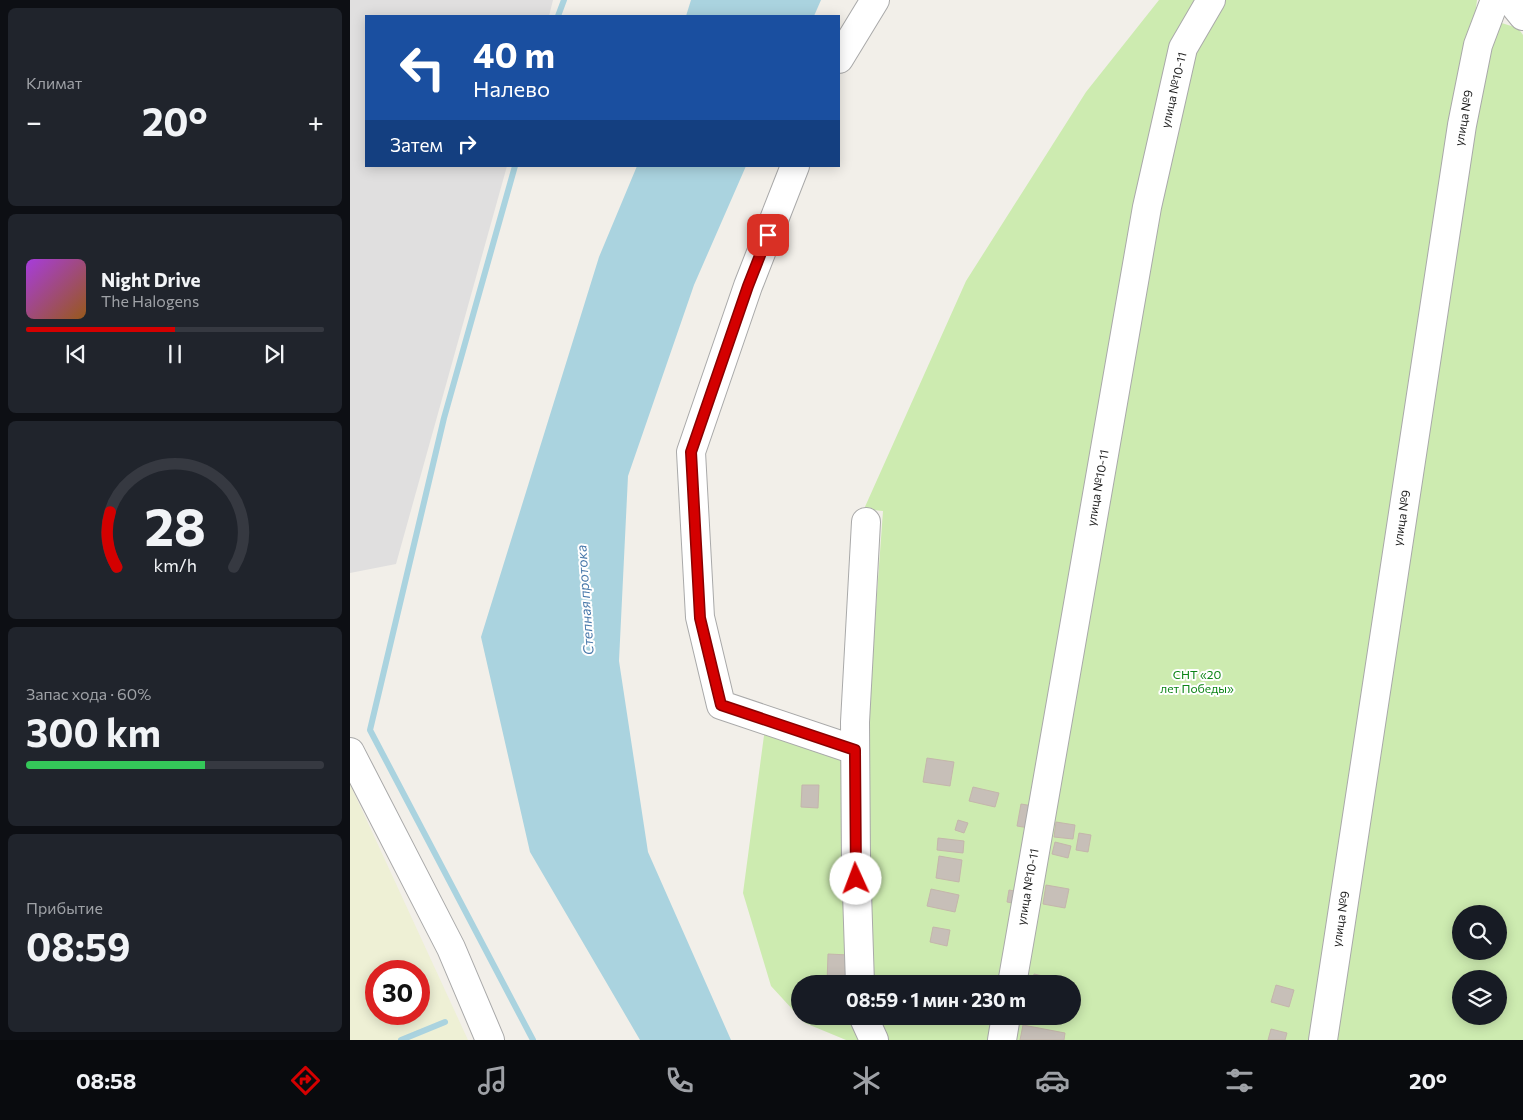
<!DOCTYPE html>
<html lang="ru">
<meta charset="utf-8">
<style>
:root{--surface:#171b24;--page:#20242c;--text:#f1f3f6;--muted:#9ea1a6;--line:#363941;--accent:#d40000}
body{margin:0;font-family:Commissioner,sans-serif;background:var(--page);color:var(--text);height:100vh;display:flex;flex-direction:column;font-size:19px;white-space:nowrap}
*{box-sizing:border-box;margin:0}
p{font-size:16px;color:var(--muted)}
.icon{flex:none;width:28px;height:28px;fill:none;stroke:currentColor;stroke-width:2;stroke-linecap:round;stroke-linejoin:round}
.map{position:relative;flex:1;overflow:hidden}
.panel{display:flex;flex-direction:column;gap:8px;padding:8px;background:#0d0f14;width:350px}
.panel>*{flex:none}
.banner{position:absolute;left:15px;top:15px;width:475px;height:152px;border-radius:0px;box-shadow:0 2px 12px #0003;background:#1a4fa0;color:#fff;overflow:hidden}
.tools{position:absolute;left:1102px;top:905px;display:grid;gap:10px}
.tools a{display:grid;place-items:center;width:55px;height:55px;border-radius:50%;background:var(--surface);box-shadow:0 2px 12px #0003;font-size:25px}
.speed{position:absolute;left:15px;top:960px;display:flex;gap:10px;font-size:25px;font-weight:700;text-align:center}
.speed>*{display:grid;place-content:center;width:65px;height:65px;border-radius:50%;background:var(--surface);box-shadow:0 2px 12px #0003;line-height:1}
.speed .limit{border:8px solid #d22;background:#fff;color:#111}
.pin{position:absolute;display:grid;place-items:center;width:42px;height:42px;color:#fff;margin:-21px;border-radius:10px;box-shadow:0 2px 8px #0006}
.me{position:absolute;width:55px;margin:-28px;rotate:358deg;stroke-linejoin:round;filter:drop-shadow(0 0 4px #0008)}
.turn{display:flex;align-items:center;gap:18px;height:105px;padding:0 25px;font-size:22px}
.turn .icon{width:65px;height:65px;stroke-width:2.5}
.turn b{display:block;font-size:35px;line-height:42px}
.then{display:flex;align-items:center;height:48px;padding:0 25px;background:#0003;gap:10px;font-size:19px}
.big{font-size:38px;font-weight:700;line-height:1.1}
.panel .card{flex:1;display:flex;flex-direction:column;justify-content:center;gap:8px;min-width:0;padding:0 18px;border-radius:8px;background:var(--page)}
.panel .dial{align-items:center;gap:0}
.dial svg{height:130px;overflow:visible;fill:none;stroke:var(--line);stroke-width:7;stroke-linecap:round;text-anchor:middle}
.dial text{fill:var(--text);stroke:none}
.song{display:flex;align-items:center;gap:15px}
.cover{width:60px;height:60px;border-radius:8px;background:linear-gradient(135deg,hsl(280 70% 55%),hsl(30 70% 35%))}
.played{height:5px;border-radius:2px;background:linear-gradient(90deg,var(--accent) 50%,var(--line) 50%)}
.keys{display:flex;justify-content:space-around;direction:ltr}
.heat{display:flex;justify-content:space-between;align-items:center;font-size:28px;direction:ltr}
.charge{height:8px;border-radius:4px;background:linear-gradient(90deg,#34c759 60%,var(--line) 0)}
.trip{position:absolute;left:441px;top:975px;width:290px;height:50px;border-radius:25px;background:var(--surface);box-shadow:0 2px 12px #0003;font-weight:700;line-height:50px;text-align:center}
.tabs{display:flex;height:80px;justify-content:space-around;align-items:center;background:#090b0e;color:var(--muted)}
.tabs .icon{width:35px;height:35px}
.tabs .current{color:var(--accent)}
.tabs b{font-size:22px;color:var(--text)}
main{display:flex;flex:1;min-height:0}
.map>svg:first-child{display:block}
</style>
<main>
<section class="panel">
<div class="card"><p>Климат</p>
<div class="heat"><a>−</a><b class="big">20°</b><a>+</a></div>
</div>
<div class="card">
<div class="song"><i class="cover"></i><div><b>Night Drive</b><p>The Halogens</p></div></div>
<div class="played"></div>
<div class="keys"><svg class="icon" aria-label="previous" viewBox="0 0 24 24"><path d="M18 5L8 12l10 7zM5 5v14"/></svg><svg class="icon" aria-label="pause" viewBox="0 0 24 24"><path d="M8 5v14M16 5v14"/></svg><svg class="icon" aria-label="next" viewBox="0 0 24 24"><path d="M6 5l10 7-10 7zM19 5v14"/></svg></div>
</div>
<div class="card dial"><svg viewBox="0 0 100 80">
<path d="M14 69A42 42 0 1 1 86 69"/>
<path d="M14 69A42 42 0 0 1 10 35" stroke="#d40000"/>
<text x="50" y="56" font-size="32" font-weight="700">28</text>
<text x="50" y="72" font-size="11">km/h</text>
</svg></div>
<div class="card"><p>Запас хода · 60%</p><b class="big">300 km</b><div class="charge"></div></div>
<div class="card"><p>Прибытие</p><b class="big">08:59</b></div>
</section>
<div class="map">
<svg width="1173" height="1040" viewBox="0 0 1173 1040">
<rect width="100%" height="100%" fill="#f2efe9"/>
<path fill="#e0dfdf" d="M 0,0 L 203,0 L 199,16 L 16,16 L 16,166 L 157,166 L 46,564 L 0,573 Z"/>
<path fill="#eef0d5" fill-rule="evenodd" d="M 0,784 L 118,1040 L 0,1040 ZM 26,971 L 69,971 L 69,1014 L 26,1014 Z"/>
<path fill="#cdebb0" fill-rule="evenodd" d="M 809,0 L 1127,0 L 1125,15 L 1168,28 L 1173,35 L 1173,1040 L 496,1040 L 455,1023 L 421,986 L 393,893 L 415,728 L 516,745 L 533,511 L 514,509 L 616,281 L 736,92 ZM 1111,914 L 1149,914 L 1149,951 L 1111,951 ZM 1111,979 L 1149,979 L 1149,1016 L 1111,1016 ZM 450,984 L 722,984 L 722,1016 L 450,1016 Z"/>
<g fill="#aad3df">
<path d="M 341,0 L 471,0 L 464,16 L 336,16 Z"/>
<path d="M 287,166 L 396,166 L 344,285 L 278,476 L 269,661 L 298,852 L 381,1040 L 290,1040 L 180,852 L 131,637 L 249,257 Z"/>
</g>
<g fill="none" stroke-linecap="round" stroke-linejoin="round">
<g stroke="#aad3df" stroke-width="6">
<path d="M 208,16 L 214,0"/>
<path d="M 165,166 L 94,418 L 20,730 L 183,1040"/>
<path d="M 51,1040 L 95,1022"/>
</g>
</g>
<g fill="#c7bfb8" stroke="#c4b6ab">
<path d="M 577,758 L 604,762 L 600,786 L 573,782 Z"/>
<path d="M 452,785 L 469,785 L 468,808 L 451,807 Z"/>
<path d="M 623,787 L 649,793 L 645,807 L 619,801 Z"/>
<path d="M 671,804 L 689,807 L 685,829 L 667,826 Z"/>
<path d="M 608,820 L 618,823 L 614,833 L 605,830 Z"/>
<path d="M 706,822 L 725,825 L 723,839 L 704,837 Z"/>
<path d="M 729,833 L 741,835 L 738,852 L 726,850 Z"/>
<path d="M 588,838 L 614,841 L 613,853 L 587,850 Z"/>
<path d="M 705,842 L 721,846 L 718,858 L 702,854 Z"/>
<path d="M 589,856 L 612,860 L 609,882 L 586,878 Z"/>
<path d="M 696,885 L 719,889 L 715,908 L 693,904 Z"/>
<path d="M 581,889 L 609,895 L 605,912 L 577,906 Z"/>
<path d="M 659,890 L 676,893 L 673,905 L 657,902 Z"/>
<path d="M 583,927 L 600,930 L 597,946 L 580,942 Z"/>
<path d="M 478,954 L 499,955 L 498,984 L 477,983 Z"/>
<path d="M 684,974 L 706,979 L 705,984 L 682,984 Z"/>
<path d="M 926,985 L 944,990 L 939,1007 L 921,1002 Z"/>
<path d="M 460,1016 L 475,1016 L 466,1023 Z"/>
<path d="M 673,1025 L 715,1033 L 714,1040 L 670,1040 Z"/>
<path d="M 921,1029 L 937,1033 L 935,1040 L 918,1040 Z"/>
</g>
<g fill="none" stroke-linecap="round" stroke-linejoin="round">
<defs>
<g id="minor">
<path d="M 1160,0 L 1173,16"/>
<path d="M 489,59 L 525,0"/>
<path d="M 445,166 L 398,286 L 341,452 L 350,617 L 371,705 L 505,750"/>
<path d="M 0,752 L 101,948 L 140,1040"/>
<path d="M 510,984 L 506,862 L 505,722 L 516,522"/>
<path d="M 662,984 L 797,207 L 833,48 L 861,0"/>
<path d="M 513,1016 L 524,1040"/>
<path d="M 652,1040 L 656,1016"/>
<path d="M 973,1040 L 1112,125 L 1128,45 L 1145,0"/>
</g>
</defs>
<use href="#minor" stroke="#a9a9a9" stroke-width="30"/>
<use href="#minor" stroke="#fff" stroke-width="28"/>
</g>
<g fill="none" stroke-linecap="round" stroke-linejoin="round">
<defs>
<path id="route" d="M 418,235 L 398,286 L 341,452 L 350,618 L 371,705 L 505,750 L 506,879"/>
</defs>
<use href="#route" stroke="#8a0000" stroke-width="12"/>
<use href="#route" stroke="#d40000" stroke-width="9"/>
</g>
<g text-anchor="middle" stroke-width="4" stroke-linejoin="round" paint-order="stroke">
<g font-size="12" fill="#222" stroke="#fff">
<text transform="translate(824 90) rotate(-77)" y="4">улица №10-11</text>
<text transform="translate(1114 118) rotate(-80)" y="4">улица №9</text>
<text transform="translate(748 488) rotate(-80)" y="4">улица №10-11</text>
<text transform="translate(1052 518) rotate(-81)" y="4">улица №9</text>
<text transform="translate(678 887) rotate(-80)" y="4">улица №10-11</text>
<text transform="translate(991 919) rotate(-81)" y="4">улица №9</text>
</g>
<g font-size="12" fill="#0c8416" stroke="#fff">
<text x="847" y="679">СНТ «20<tspan x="847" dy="14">лет Победы»</tspan></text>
</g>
<g font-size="14" font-style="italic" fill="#4a7aab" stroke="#fff">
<text transform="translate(235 600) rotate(-94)" y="5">Степная протока</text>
</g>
</g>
</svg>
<div class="tools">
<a><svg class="icon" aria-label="search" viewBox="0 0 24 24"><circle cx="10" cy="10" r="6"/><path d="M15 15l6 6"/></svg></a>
<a><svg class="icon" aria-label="layers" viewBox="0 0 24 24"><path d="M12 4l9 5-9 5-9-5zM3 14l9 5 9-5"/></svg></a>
</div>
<div class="speed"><div class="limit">30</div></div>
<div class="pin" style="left:418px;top:235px;background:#d93025"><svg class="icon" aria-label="arrive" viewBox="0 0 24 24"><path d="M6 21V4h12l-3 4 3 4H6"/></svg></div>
<svg class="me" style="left:506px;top:879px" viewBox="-20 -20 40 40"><circle r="19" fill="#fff"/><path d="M0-13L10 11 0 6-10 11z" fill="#d40000"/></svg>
<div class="trip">08:59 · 1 мин · 230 m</div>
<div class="banner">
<div class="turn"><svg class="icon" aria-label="left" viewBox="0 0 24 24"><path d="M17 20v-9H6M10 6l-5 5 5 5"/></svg><div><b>40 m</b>Налево</div></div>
<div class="then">Затем<svg class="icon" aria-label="right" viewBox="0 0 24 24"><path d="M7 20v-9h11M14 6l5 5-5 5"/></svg></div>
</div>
</div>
</main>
<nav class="tabs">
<b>08:58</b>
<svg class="icon current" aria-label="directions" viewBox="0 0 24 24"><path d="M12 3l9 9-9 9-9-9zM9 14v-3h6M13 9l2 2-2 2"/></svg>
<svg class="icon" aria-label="music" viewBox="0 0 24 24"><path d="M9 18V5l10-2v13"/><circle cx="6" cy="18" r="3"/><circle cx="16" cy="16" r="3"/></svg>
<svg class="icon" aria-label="phone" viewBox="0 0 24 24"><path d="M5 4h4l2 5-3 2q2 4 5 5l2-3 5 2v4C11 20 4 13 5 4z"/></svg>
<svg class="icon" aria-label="climate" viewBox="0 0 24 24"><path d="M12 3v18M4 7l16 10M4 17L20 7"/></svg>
<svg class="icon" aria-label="car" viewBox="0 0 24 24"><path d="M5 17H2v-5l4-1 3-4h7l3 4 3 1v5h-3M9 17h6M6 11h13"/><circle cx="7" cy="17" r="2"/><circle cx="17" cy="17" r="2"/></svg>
<svg class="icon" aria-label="filters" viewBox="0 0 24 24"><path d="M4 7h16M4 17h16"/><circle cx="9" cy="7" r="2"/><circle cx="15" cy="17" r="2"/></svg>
<b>20°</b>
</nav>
